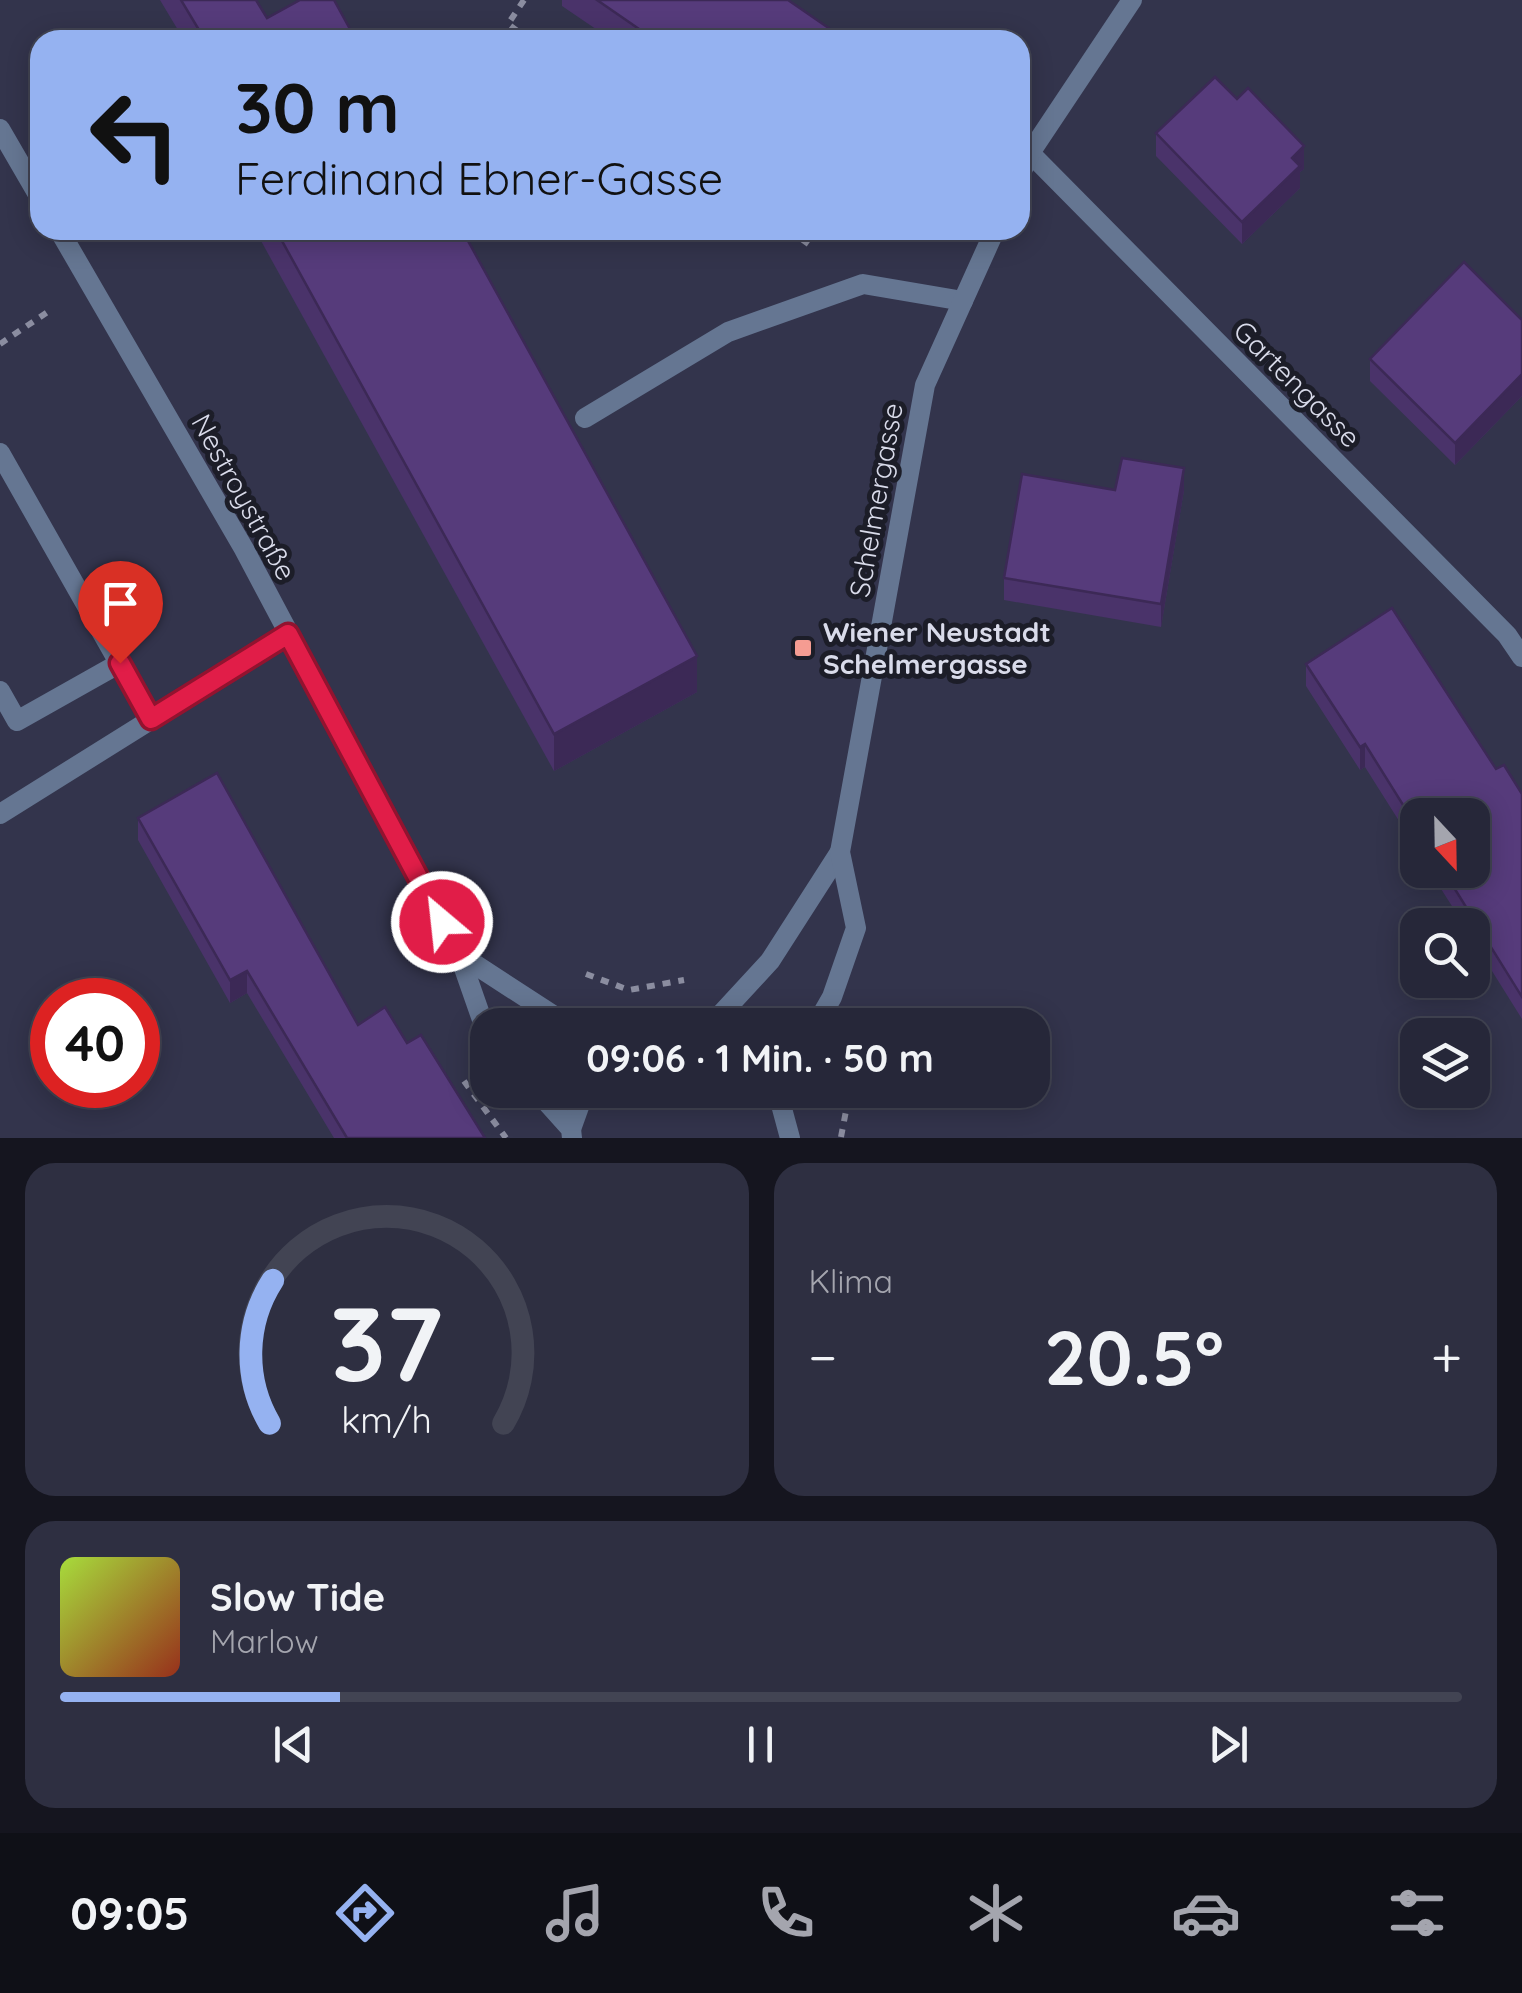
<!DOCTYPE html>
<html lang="de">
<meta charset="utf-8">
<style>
:root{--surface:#262739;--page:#2e2f41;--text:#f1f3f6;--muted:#a4a5ae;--line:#424453;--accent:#95b2f1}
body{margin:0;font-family:Quicksand,sans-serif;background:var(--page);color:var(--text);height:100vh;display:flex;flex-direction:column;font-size:38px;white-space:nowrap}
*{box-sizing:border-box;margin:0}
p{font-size:32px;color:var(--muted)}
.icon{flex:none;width:55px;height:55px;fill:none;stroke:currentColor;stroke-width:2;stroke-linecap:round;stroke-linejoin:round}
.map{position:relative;height:1138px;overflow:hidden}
.details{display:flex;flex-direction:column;gap:25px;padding:25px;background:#15151f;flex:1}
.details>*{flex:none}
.hud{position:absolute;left:30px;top:30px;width:1000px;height:210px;border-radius:30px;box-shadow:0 5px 25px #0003,0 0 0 2px var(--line);background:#95b2f1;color:#111;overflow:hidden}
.needle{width:65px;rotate:158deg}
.buttons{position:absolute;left:1400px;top:798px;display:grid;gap:20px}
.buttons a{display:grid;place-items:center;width:90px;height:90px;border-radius:20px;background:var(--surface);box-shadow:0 5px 25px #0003,0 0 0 2px var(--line);font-size:50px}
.speed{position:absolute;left:30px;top:978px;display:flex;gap:20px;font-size:50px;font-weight:700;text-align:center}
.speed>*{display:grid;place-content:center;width:130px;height:130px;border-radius:50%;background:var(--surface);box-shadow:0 5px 25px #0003,0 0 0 2px var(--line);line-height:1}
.speed .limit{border:15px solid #d22;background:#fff;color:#111}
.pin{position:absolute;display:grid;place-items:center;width:85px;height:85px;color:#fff;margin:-102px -42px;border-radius:50% 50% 50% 0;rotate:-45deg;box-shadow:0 0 10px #0007}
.pin .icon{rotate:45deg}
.me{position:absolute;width:110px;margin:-55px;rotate:332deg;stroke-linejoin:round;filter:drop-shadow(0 0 8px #0008)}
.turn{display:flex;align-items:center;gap:35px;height:210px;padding:0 40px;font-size:45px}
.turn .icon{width:130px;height:130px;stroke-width:2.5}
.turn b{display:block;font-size:70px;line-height:85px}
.big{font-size:75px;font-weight:800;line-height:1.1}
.details .card{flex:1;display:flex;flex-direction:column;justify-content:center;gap:15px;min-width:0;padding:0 35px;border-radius:30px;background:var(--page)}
.details .dial{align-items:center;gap:0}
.dial svg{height:260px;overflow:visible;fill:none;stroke:var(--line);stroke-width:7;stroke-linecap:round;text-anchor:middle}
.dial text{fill:var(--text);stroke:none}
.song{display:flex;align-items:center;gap:30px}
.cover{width:120px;height:120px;border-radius:15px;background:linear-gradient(135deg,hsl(80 70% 55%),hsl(10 70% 35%))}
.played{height:10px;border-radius:5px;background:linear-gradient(90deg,var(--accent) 20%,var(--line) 20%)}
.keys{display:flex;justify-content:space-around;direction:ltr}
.heat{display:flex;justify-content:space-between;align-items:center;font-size:55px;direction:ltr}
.details .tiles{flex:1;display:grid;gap:25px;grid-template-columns:1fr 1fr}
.card:last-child{grid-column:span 2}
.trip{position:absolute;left:470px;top:1008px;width:580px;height:100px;border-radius:30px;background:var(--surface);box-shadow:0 5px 25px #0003,0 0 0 2px var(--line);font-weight:800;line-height:100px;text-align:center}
.tab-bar{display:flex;height:160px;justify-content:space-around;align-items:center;background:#0f1017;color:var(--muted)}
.tab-bar .icon{width:70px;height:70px}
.tab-bar .selected{color:var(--accent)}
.tab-bar b{font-size:45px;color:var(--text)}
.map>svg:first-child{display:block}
</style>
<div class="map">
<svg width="1522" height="1138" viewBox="0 0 1522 1138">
<rect width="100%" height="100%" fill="#33344c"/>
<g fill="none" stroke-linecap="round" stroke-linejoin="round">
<g stroke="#8b8da0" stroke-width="6" stroke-dasharray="8 8" stroke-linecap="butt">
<path d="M 524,0 L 508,24 L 529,40"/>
<path d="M 789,230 L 814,248"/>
<path d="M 0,344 L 52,309"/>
<path d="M 586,974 L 629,990 L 684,980"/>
<path d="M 464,1081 L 506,1138"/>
<path d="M 841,1137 L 850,1090"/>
</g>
<g stroke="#657692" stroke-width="20">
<path d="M 585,418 L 728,332 L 863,284 L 963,301"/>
<path d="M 0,453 L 151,719"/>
<path d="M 0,691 L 17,721 L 120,663"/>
</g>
<g stroke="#657692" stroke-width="20">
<path d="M 1030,153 L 1507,635 L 1522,657"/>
<path d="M 1020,175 L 1030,153 L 1132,0"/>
<path d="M 0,814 L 288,634"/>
<path d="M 711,1025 L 770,961 L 840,852"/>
<path d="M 816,1025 L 832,997 L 856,928 L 840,852 L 925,385 L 995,230"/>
<path d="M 571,1129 L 585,1090"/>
</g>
<g stroke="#657692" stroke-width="20">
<path d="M 0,129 L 40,198"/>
<path d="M 59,230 L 244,549 L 459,954 L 488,1037"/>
<path d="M 459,954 L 568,1025"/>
<path d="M 536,1090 L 571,1129 L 572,1138"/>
<path d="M 777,1090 L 790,1138"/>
</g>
</g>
<g fill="#4a336a">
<path d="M 160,0 L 256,0 L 267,18 L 356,40 L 184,40 Z"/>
<path d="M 562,0 L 788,0 L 846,40 L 612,40 L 562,6 Z"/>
<path d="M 1156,133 L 1304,169 L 1300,172 L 1300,188 L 1242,244 L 1156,156 Z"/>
<path d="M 255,230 L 462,230 L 697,692 L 554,771 Z"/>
<path d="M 1522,320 L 1522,396 L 1455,465 L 1370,381 L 1370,359 Z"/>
<path d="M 1115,490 L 1184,490 L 1161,627 L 1004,600 L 1004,578 Z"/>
<path d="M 1306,664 L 1496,769 L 1522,794 L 1522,1019 L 1472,939 L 1472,925 L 1464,925 L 1429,870 L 1472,870 L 1418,815 L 1418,851 L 1365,767 L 1360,770 L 1306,686 Z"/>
<path d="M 138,818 L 358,1025 L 407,1043 L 485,1138 L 334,1138 L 247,993 L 230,1003 L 138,840 Z"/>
</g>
<g fill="#3c2956">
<path d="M 1304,146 L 1304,169 L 1300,172 L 1300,188 L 1242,244 L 1242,222 L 1292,158 Z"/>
<path d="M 1522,374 L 1522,396 L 1455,465 L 1455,443 Z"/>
<path d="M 1184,468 L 1184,490 L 1161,627 L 1161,604 Z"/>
<path d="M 697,656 L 697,692 L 554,771 L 554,734 Z"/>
<path d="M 1365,744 L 1365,767 L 1360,770 L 1360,747 Z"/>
<path d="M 247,971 L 247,993 L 230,1003 L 230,980 Z"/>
</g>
<g fill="#563b7b" stroke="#3c2956" stroke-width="2.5">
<path d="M 181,0 L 256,0 L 267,18 L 300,0 L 334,0 L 356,40 L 205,40 Z"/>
<path d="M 597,0 L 788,0 L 846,40 L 655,40 Z"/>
<path d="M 1215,77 L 1237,99 L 1248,88 L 1304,146 L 1292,158 L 1300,166 L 1242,222 L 1156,133 Z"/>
<path d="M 276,230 L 462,230 L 697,656 L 554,734 Z"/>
<path d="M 1464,262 L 1522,320 L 1522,374 L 1455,443 L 1370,359 Z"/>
<path d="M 1122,458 L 1184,468 L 1161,604 L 1004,578 L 1022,474 L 1115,490 Z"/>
<path d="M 1392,608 L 1496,769 L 1504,765 L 1522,794 L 1522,997 L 1443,870 L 1472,870 L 1472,815 L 1418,815 L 1418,829 L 1365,744 L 1360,747 L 1306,664 Z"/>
<path d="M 217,773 L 358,1025 L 385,1007 L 407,1043 L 421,1035 L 485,1138 L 347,1138 L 247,971 L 230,980 L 138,818 Z"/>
</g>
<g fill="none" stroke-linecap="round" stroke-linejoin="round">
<defs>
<path id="route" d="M 120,663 L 151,719 L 288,634 L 442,922"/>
</defs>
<use href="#route" stroke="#92132f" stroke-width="25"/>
<use href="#route" stroke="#e11d48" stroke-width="18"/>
</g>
<rect fill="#f59c92" stroke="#1c1d28" stroke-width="4" x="793" y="638" width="20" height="20" rx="5"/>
<g text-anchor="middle" stroke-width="10" stroke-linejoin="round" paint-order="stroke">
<g font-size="28" fill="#d9dbea" stroke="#1c1d28">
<text transform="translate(1297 384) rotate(45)" y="10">Gartengasse</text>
<text transform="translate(244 497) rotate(61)" y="10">Nestroystraße</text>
<text transform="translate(876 500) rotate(-80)" y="10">Schelmergasse</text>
</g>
<g font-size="28" font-weight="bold" fill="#d9dbea" stroke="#1c1d28" text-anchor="start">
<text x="823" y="642">Wiener Neustadt<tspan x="823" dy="32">Schelmergasse</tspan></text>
</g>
</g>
</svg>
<div class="buttons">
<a><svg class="needle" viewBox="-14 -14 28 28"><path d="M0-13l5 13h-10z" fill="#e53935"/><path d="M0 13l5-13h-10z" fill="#a4a5ae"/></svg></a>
<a><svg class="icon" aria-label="search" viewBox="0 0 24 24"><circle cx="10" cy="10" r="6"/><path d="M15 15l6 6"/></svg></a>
<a><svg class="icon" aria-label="layers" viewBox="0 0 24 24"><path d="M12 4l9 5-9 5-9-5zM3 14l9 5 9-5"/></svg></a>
</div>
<div class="speed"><div class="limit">40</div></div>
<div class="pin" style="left:120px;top:663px;background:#d93025"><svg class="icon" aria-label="arrive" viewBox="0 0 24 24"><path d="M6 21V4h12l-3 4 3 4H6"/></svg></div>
<svg class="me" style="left:442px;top:922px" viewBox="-20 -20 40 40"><circle r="17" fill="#e11d48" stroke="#fff" stroke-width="3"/><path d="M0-11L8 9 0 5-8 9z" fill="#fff"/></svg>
<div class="trip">09:06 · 1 Min. · 50 m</div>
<div class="hud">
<div class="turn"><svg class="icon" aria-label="left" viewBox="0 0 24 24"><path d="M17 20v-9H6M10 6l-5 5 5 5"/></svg><div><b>30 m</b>Ferdinand Ebner-Gasse</div></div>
</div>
</div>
<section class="details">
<div class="tiles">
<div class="card dial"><svg viewBox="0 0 100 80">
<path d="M14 69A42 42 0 1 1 86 69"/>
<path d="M14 69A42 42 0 0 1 15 25" stroke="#95b2f1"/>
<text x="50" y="56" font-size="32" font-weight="700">37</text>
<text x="50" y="72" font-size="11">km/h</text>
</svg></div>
<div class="card"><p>Klima</p>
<div class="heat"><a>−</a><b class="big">20.5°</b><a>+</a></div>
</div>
<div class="card">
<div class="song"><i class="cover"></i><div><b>Slow Tide</b><p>Marlow</p></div></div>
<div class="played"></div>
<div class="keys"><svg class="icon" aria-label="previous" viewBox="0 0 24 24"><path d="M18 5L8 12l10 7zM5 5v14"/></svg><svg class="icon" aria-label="pause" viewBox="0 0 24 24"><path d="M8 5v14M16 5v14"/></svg><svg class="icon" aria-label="next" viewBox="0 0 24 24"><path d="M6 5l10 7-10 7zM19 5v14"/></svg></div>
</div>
</div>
</section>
<nav class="tab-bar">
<b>09:05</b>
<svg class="icon selected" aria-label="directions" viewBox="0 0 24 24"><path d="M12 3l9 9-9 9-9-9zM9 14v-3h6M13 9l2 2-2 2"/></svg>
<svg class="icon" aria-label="music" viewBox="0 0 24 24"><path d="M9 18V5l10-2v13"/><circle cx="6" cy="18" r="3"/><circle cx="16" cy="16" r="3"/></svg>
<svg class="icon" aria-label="phone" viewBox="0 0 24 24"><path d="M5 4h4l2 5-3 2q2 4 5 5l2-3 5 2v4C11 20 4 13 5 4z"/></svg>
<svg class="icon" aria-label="climate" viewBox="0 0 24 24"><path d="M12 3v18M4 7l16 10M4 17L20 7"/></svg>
<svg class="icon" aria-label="car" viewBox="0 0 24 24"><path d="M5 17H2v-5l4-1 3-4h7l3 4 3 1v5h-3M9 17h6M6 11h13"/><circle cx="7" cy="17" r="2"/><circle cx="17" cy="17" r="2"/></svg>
<svg class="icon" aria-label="filters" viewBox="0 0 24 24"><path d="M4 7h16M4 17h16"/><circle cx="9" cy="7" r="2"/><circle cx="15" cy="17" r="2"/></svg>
</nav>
